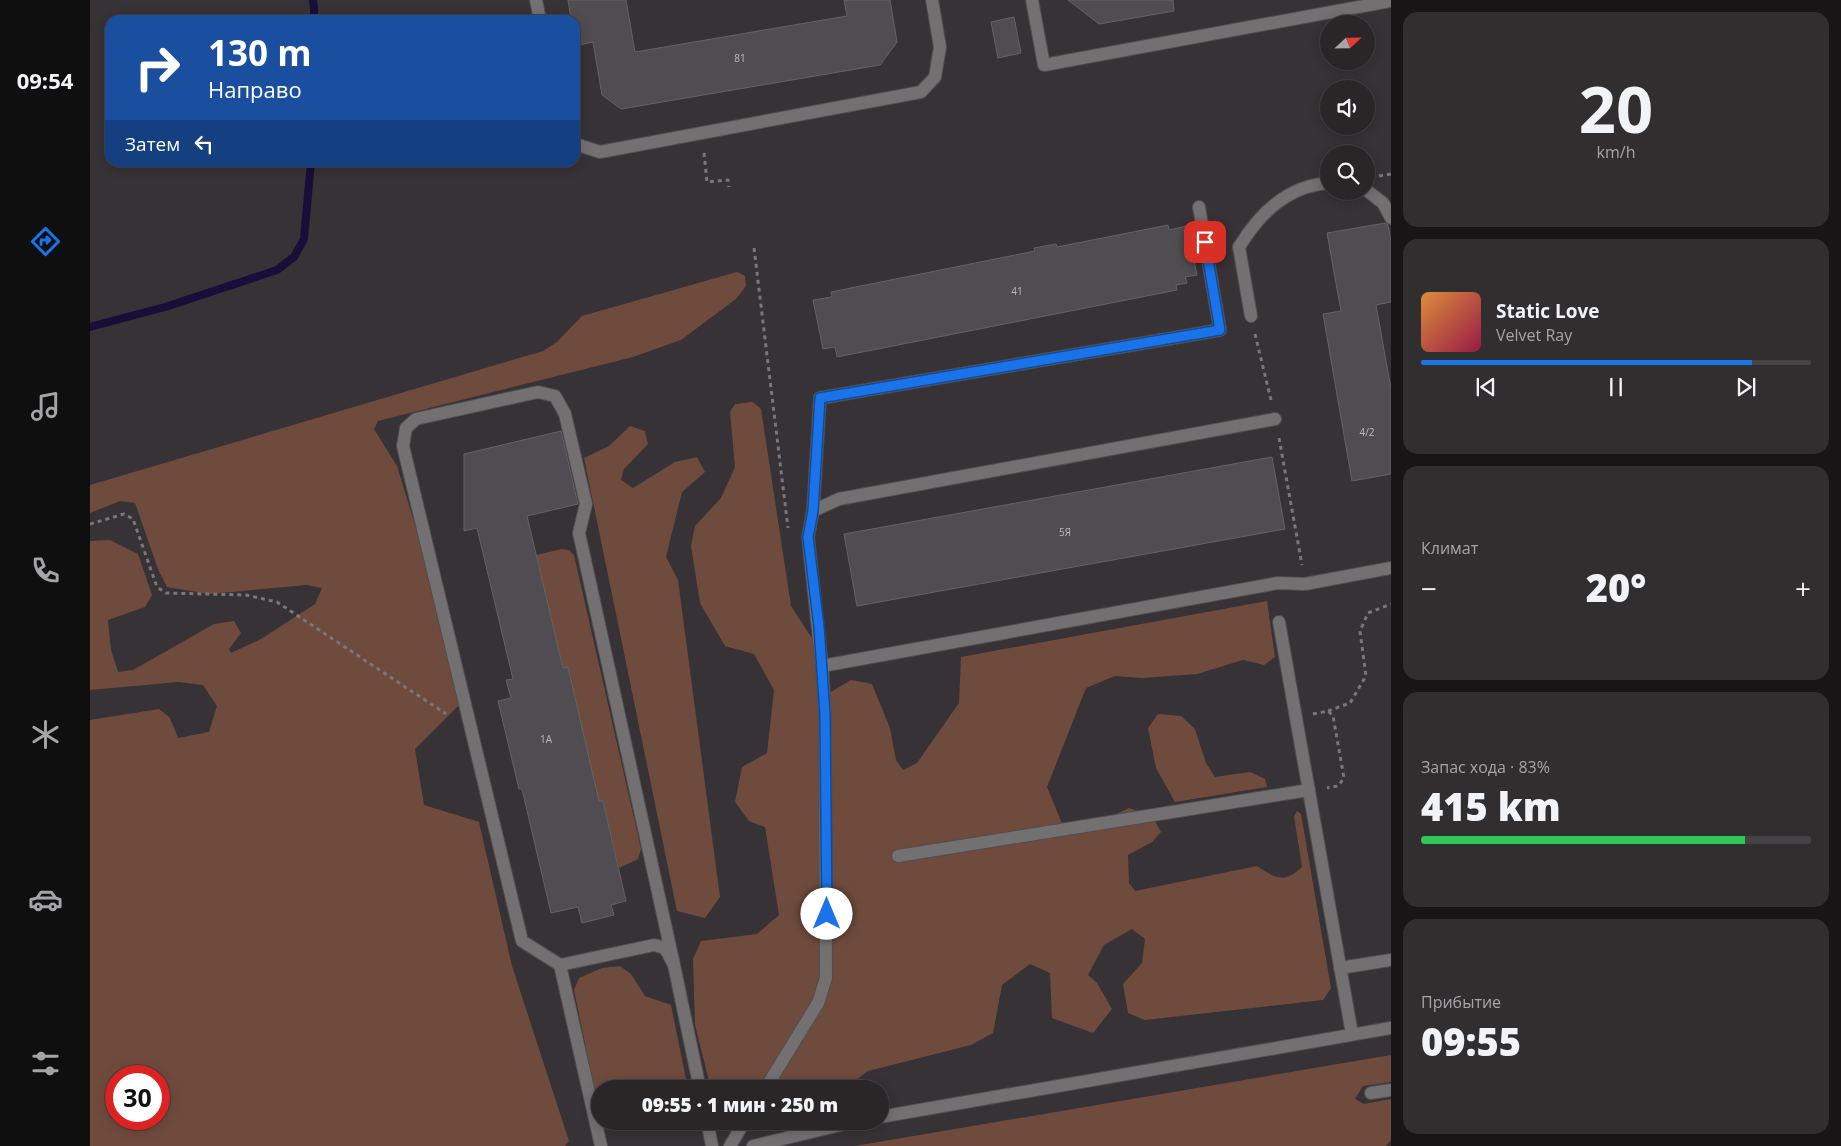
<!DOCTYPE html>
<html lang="ru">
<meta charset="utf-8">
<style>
:root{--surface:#292628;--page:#312e30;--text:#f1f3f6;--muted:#a5a5a8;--line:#454345;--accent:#1a73e8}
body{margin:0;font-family:"Open Sans",sans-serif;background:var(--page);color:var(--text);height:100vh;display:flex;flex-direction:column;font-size:19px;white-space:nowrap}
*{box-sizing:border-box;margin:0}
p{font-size:16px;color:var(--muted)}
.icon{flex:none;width:28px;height:28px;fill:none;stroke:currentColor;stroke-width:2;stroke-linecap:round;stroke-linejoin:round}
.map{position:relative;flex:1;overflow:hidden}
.sheet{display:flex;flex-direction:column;gap:12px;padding:12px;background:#171516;width:450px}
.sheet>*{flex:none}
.hud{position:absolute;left:15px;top:15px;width:475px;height:152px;border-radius:15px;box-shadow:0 2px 12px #0003,0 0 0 1px var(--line);background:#1a4fa0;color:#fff;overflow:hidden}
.needle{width:32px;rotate:68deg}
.tools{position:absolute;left:1230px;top:15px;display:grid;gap:10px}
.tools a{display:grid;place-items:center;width:55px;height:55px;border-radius:50%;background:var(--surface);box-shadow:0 2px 12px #0003,0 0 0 1px var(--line);font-size:25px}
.speed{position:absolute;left:15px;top:1065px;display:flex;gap:10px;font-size:25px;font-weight:700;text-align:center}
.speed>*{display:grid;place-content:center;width:65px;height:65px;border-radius:50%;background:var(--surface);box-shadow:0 2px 12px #0003,0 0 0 1px var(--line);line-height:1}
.speed .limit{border:8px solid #d22;background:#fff;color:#111}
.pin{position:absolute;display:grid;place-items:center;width:42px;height:42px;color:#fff;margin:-21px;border-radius:10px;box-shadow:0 2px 8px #0006}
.me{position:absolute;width:55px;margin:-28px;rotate:0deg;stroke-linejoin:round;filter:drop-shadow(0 0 4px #0008)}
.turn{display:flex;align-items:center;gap:18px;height:105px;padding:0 20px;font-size:22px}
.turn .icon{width:65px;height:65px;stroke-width:2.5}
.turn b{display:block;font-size:35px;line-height:42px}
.then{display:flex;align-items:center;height:48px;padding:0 20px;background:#0003;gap:10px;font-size:19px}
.big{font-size:38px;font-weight:800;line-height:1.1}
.sheet .tile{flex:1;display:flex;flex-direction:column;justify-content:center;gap:8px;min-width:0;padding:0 18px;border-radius:15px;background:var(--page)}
.sheet .dial{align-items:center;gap:0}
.dial b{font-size:65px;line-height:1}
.song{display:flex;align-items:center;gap:15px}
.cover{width:60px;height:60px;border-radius:8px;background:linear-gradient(135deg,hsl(30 70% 55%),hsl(340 70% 35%))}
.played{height:5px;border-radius:2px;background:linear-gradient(90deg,var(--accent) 85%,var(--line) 85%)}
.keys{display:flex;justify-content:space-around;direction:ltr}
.heat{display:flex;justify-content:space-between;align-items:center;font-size:28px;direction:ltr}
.charge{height:8px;border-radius:4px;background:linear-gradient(90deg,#34c759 83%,var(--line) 0)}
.trip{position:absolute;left:501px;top:1080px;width:298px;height:50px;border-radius:25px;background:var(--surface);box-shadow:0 2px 12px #0003,0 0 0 1px var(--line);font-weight:800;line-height:50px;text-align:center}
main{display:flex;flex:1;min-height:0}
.dock{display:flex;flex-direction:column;width:90px;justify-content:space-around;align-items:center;background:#100f10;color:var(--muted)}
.dock .icon{width:35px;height:35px}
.dock .active{color:var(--accent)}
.dock b{font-size:22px;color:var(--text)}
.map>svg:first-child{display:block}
</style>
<main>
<nav class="dock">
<b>09:54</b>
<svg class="icon active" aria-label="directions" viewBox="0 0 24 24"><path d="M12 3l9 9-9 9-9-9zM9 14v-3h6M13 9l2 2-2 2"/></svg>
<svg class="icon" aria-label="music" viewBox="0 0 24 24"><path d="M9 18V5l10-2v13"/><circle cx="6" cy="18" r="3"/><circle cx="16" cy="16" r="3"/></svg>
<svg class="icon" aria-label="phone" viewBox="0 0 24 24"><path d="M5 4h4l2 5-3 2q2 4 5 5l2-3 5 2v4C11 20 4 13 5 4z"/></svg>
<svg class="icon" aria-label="climate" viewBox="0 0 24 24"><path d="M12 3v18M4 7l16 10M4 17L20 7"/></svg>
<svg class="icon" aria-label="car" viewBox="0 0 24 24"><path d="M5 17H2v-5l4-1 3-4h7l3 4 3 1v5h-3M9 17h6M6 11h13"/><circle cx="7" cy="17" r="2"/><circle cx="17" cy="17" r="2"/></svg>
<svg class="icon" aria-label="filters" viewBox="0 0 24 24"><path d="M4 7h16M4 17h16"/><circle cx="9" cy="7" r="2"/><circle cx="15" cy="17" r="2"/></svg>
</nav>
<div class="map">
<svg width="1301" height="1146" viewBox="0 0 1301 1146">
<rect width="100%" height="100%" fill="#373235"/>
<g fill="#6f4b3d" fill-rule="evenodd">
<path d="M 647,272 L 655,276 L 656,286 L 646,299 L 591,340 L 543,357 L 288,421 L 284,429 L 307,466 L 332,548 L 372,702 L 325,749 L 334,805 L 389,822 L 422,966 L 479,1141 L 475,1146 L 0,1146 L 0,720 L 69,709 L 80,718 L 88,738 L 119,732 L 127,706 L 113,685 L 88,682 L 0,690 L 0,541 L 20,540 L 48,554 L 62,595 L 55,607 L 18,620 L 21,650 L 28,672 L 43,670 L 124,624 L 144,621 L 151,633 L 139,649 L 141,653 L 171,639 L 225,604 L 232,588 L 217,585 L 119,594 L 77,587 L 68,569 L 45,503 L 30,501 L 0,513 L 0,485 L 453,351 L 467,342 L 492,316 ZM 26,1076 L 69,1076 L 69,1119 L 26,1119 Z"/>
<path d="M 663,402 L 671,409 L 701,606 L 727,646 L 739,693 L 761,680 L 782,684 L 800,728 L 806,760 L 813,770 L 827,763 L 869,703 L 871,657 L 1177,601 L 1185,657 L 1174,665 L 1153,660 L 1107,674 L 1052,678 L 1025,676 L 996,688 L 957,787 L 973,826 L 1006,824 L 1039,808 L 1062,816 L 1071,832 L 1062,842 L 1038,855 L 1039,883 L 1045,891 L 1167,866 C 1185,878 1194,884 1212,867 L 1204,816 L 1207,811 L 1211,814 L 1241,988 L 1233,1000 L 1055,1020 L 1038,1013 L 1033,984 L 1052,963 L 1055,939 L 1042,929 L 1014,945 L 998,975 L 1007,983 L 1022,1009 L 1003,1033 L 962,1018 L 960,973 L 940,964 L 912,985 L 903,1033 L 881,1045 L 778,1071 L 754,1089 L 621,1089 L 605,1025 L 603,959 L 611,941 L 667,934 L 689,915 L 675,827 L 659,821 L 645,802 L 652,767 L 677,753 L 684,690 L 664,654 L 635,646 L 610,603 L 601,546 L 605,526 L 631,498 L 645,467 L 640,412 L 645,404 Z"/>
<path d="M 540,426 L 555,431 L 558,444 L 534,469 L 531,480 L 543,488 L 585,462 L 607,457 L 615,472 L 592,492 L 576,557 L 588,580 L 630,897 L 615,918 L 587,911 L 494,458 L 519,446 Z"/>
<path d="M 472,549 L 479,550 L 484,555 L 551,849 L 548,859 L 529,868 L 513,801 L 509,801 L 473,668 L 446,555 Z"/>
<path d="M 1068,714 L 1091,716 L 1105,729 L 1116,763 L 1125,777 L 1160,772 L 1175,779 L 1177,787 L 1085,802 L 1066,768 L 1058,728 Z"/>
<path d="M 530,966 L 541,974 L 555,996 L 581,1005 L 598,1089 L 510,1089 L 510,1116 L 484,990 L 489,978 L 512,968 Z"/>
<path d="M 1301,1055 L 1301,1082 L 1273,1086 L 1265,1099 L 1274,1104 L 1301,1099 L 1301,1140 L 1296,1146 L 765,1146 Z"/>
</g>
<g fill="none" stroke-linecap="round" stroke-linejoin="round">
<g stroke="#180e3a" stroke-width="8">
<path d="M 223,0 L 225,20"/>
<path d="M 0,327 L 75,307 L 187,270 L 204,257 L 214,239 L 221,162"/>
</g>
</g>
<g fill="#504d52" stroke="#656267">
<path d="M 478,0 L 536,0 L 545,52 L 757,16 L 754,0 L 800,0 L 807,42 L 790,65 L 531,109 L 512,95 L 503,42 L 485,46 L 485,20 L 481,20 Z"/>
<path d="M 978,0 L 1083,0 L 1084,11 L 1009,24 Z"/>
<path d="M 924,17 L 931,53 L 908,58 L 901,22 Z"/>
<path d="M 1295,223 L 1298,225 L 1301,241 L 1301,302 L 1286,305 L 1301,389 L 1301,474 L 1262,481 L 1233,314 L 1251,311 L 1237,233 Z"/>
<path d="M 1078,225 L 1079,230 L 1097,226 L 1107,275 L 1095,277 L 1097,283 L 1086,285 L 1087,290 L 747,357 L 745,347 L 733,349 L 723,300 L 742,297 L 741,292 L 945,251 L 944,248 L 966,244 L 967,247 Z"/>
<path d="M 471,431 L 488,504 L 437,516 L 473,668 L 478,667 L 509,801 L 513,801 L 536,901 L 521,905 L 524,915 L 492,923 L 488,907 L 461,913 L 432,789 L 429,789 L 408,701 L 421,698 L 416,680 L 423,679 L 387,528 L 374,531 L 374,454 Z"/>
<path d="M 1182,457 L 1195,529 L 767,606 L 754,534 Z"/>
</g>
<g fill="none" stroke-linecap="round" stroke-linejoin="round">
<defs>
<g id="minor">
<path d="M 446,0 L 450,20"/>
<path d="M 942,0 L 954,65 L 1301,1"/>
<path d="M 485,144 L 510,152 L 831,92 L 845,77 L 850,47 L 842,0"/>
<path d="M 1276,190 L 1293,203 L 1301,218"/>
<path d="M 1161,316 L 1149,247 C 1170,213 1197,186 1239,183"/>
<path d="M 723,511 L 730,398 L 1130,330 L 1109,207"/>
<path d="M 1189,622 L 1262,1034"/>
<path d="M 732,666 L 718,537 L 723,511 L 749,499 L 1185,419"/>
<path d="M 808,856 L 1219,790"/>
<path d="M 470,965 L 511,1146"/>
<path d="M 584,965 L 489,533 L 496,504 L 475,414 L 465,396 L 448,392 L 326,419 L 316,428 L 313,446 L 432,941 L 470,965 L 564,945 L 575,948 L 584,965 L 610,1089"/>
<path d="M 1250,968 L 1301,960"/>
<path d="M 675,1089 L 728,1003 L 736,978 L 735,715 L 732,666 L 1188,583 L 1215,584 L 1301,568"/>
<path d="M 1281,1093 L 1301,1090"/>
<path d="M 790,1117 L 1301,1028"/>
<path d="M 617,1121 L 622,1146"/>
<path d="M 640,1146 L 655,1121"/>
<path d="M 663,1146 L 767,1121"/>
</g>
</defs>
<use href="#minor" stroke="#524e50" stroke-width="14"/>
<g stroke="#7b7679" stroke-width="3" stroke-dasharray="4 4" stroke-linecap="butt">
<path d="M 614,153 L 617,182 L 638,180 L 639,187"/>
<path d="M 1289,176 L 1301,174"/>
<path d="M 664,248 L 698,528"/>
<path d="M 1165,334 L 1181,400"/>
<path d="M 1189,438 L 1212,565"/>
<path d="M 0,524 L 34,514 L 43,519 L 67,587 L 76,593 L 156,595 L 187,602 L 356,714"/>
<path d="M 1238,711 L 1260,703 L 1276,676 L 1270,631 L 1278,613 L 1301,604"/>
<path d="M 1223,714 L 1238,711 L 1243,716 L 1254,778 L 1248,786 L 1237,788"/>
</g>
<use href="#minor" stroke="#737071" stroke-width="12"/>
</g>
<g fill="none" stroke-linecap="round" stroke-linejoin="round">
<defs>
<path id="route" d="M 737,914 L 735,715 L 729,627 L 718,537 L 723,511 L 730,398 L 1130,330 L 1115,242"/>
</defs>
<use href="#route" stroke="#114b97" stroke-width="12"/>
<use href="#route" stroke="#1a73e8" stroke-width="9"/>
</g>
<g text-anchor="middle" stroke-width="5" stroke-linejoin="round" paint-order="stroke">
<g font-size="10" fill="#bdbabc">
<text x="650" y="62">81</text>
<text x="927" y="295">41</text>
<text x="1277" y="436">4/2</text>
<text x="975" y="536">5Я</text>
<text x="456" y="743">1А</text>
</g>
</g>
</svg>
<div class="tools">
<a><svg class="needle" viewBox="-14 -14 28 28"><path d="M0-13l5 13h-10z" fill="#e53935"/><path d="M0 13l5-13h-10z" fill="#a5a5a8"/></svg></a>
<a><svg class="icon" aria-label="sound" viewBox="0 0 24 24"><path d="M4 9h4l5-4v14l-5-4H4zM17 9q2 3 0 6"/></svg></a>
<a><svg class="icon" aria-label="search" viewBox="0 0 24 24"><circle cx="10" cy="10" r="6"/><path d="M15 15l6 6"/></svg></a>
</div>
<div class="speed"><div class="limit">30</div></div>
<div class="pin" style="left:1115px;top:242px;background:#d93025"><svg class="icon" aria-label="arrive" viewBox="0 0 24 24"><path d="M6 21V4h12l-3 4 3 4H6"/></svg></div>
<svg class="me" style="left:737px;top:914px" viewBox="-20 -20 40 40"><circle r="19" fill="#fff"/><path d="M0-13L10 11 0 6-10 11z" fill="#1a73e8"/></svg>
<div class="trip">09:55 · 1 мин · 250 m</div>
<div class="hud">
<div class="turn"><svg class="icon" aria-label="right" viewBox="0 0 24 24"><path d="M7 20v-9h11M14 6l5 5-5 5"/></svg><div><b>130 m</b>Направо</div></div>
<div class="then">Затем<svg class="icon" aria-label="left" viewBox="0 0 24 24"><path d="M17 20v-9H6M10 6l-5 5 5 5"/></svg></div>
</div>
</div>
<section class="sheet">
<div class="tile dial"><b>20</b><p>km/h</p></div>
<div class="tile">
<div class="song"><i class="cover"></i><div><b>Static Love</b><p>Velvet Ray</p></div></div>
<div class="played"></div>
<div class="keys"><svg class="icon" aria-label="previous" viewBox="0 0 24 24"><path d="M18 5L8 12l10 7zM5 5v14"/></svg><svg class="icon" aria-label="pause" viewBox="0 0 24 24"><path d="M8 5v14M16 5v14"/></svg><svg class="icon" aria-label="next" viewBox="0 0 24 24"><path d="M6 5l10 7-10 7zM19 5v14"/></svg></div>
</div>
<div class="tile"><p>Климат</p>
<div class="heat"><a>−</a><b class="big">20°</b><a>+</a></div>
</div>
<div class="tile"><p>Запас хода · 83%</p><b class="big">415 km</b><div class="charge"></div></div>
<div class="tile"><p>Прибытие</p><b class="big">09:55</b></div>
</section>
</main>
